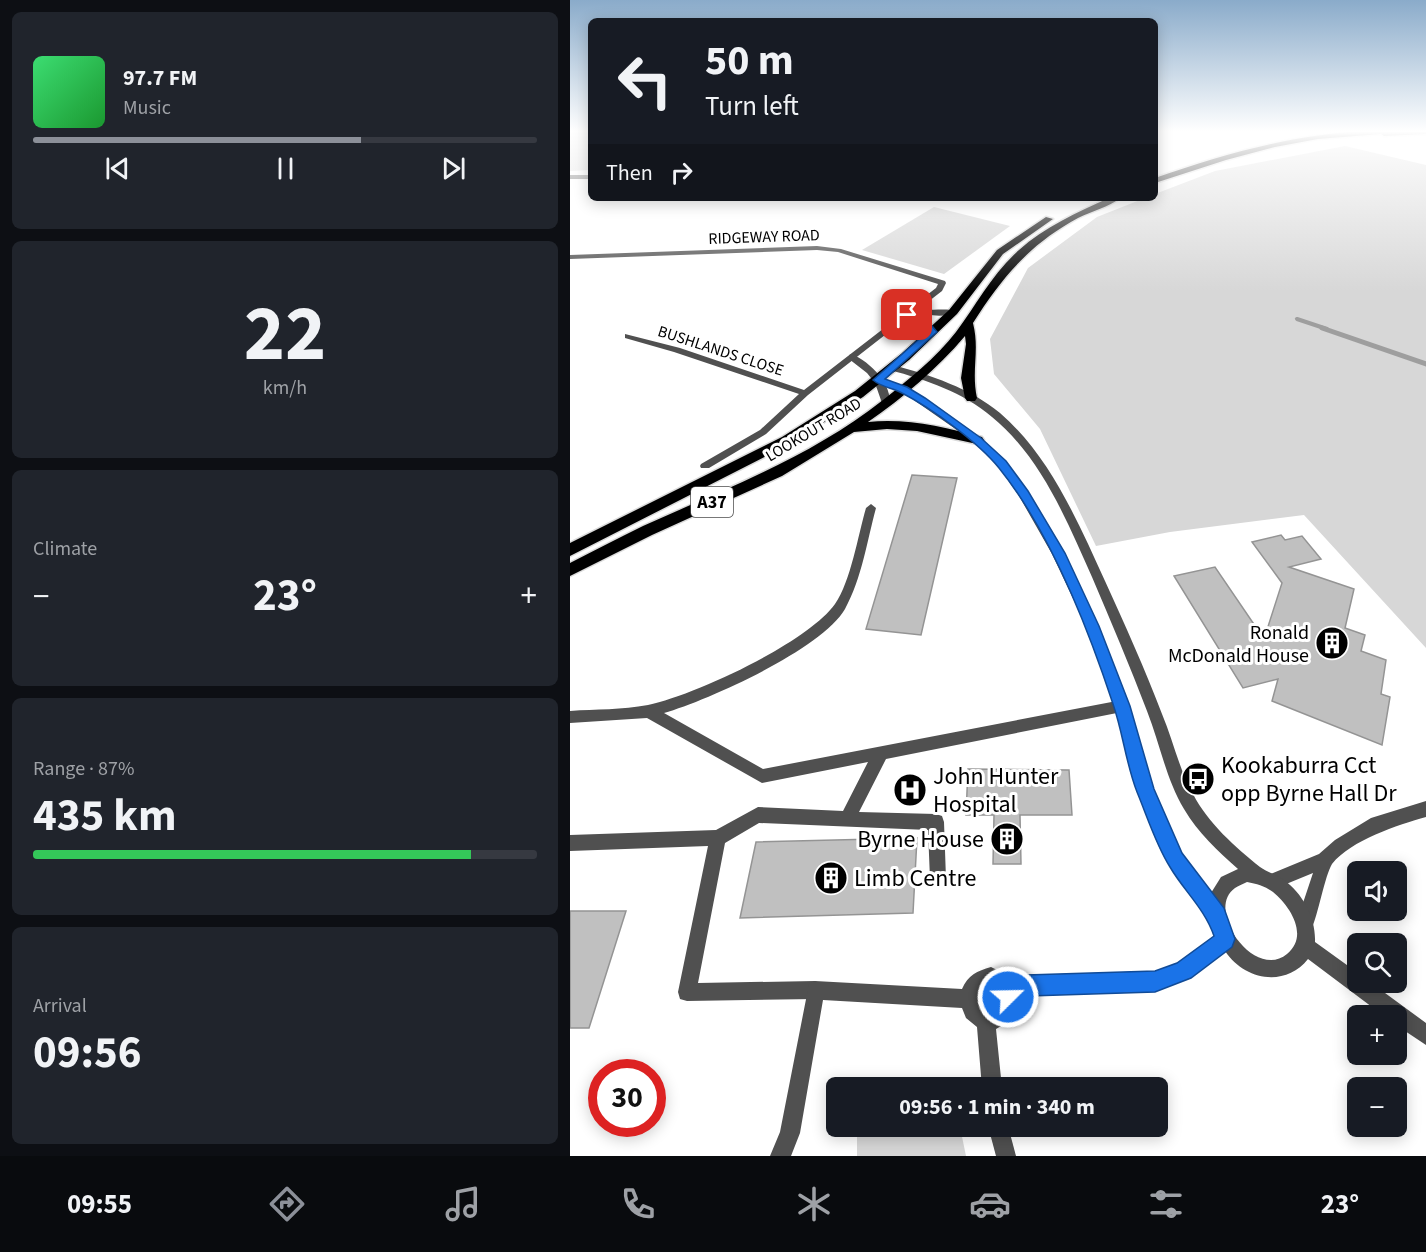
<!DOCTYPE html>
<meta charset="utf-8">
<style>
:root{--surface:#171b24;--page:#20242c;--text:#f1f3f6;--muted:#9ea1a6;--line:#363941;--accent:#8c9099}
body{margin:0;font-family:"Source Sans 3",sans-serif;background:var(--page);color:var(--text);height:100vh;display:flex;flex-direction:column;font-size:22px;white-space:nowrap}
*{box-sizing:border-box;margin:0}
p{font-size:20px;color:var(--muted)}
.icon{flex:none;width:33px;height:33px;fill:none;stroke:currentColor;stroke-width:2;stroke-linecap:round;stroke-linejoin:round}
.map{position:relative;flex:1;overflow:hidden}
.drawer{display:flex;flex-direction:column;gap:12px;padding:12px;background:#0d0f14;width:570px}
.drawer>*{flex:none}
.banner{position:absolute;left:18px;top:18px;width:570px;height:183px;border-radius:9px;box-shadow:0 3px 15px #0003;background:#171b24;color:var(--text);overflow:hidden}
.buttons{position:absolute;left:777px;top:861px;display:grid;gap:12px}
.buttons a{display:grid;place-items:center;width:60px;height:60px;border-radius:9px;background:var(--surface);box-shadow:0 3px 15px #0003;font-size:30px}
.speed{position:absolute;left:18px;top:1059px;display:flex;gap:12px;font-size:30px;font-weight:700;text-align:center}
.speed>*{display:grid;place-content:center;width:78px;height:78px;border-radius:50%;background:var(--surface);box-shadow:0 3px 15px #0003;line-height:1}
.speed .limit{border:9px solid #d22;background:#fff;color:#111}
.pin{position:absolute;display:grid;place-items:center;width:51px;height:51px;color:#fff;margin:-26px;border-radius:12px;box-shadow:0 3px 9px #0006}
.me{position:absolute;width:66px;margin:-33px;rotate:67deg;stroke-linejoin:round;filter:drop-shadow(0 0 4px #0008)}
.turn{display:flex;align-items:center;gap:21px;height:126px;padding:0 18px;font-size:27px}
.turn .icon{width:78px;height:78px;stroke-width:2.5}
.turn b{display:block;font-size:42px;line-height:51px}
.then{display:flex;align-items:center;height:57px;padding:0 18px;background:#0003;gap:12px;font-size:22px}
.big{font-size:45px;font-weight:700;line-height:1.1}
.drawer .widget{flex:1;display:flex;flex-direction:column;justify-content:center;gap:9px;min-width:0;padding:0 21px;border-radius:9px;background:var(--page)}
.drawer .dial{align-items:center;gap:0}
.dial b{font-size:78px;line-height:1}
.song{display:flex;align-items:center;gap:18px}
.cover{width:72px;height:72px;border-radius:9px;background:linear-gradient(135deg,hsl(140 70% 55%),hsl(130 70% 35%))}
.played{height:6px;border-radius:3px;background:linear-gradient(90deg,var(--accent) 65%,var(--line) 65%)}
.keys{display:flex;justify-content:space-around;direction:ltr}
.heat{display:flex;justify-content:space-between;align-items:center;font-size:33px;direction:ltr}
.charge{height:9px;border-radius:4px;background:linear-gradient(90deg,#34c759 87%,var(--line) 0)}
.trip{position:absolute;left:256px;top:1077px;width:342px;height:60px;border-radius:9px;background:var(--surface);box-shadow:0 3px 15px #0003;font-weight:700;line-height:60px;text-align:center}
.dock{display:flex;height:96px;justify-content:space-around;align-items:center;background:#090b0e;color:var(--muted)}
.dock .icon{width:42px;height:42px}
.dock .active{color:var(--accent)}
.dock b{font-size:27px;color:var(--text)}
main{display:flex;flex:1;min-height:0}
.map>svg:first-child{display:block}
</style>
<main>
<section class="drawer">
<div class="widget">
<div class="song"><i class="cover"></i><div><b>97.7 FM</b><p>Music</p></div></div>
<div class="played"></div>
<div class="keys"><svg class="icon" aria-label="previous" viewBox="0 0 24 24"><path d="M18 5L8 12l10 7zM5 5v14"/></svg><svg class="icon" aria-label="pause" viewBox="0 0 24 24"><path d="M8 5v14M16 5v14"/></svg><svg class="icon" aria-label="next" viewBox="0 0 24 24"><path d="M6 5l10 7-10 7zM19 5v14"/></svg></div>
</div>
<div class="widget dial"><b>22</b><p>km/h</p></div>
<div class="widget"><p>Climate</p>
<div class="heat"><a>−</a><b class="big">23°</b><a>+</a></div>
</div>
<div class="widget"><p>Range · 87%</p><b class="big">435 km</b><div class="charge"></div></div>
<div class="widget"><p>Arrival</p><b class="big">09:56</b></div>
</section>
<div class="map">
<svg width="856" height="1156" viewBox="0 0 856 1156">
<rect width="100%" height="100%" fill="#fff"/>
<g fill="#d7d7d7">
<path d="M 0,131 L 21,131 L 21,170 L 0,171 Z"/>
<path d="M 775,146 L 856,165 L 856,648 L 734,515 L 600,532 L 526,546 L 470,429 L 424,374 L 420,339 L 458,268 L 527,217 L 575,198 L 585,198 L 585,194 L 645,171 Z"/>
<path d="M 364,207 L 440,226 L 374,274 L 292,250 Z"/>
<path d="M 287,1127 L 390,1127 L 396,1156 L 287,1156 Z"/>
</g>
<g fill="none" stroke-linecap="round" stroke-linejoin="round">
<path stroke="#9e9e9e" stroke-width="4" d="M 727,319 L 757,329"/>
<path stroke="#9e9e9e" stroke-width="5" d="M 752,328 L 856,364"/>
</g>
<g fill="#c0c0c0" stroke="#949494" stroke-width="1.5">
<path d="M 342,475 L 387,478 L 351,635 L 296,629 Z"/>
<path d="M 711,535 L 715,540 L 732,536 L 751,559 L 719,567 L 784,589 L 775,628 L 795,635 L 791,651 L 816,660 L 811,694 L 820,697 L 812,745 L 702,701 L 708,679 L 673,688 L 604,576 L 645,567 L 694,639 L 712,583 L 682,542 Z"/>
<path d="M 398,769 L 499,770 L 502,815 L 450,815 L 451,864 L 423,864 L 424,815 L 396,815 Z"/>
<path d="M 347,838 L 343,913 L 170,918 L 186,842 Z"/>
<path d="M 0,911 L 56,911 L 19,1028 L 0,1028 Z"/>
</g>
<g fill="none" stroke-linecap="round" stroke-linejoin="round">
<defs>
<g id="trunk">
<path d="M 793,131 L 856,131 L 856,134 L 814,136 L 811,134 L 748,139 L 705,147 L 656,160 L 585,183 L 585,178 C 653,154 721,135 793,131 Z"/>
<path d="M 539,198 L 550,198 C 539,207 522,211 508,218 C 460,244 432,277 403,323 C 410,351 401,370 407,398 L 405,401 L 397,401 L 395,398 L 391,378 L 396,344 L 395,336 C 367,369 334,397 298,422 C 337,418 374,427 412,437 L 414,440 L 412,443 L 407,444 L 347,431 L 317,429 L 284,432 L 212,476 L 82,535 L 0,576 L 0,563 C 24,551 48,538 73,526 C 155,489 241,457 313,400 C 338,380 366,358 386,332 C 407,304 422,274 449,250 C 474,227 508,212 539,198 Z"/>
<path d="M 476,217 L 483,219 L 433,254 L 387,314 L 339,360 L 293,397 L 222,443 L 0,556 L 0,543 L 212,437 L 285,391 L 331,354 L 379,310 L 427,250 Z"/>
</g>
</defs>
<use href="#trunk" stroke="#dbdbdb" stroke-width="3"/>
<g fill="#505050" fill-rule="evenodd">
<path d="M 282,354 C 300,362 324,385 319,406 L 313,406 L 305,383 L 297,373 L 279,359 L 279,355 Z"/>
<path d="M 301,504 L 306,508 C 297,541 292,578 275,609 C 252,649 139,700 94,713 L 193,769 L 552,700 L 557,702 L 559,706 L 557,710 L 552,712 L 316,759 L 289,812 L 366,814 L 372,816 L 374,822 L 376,879 L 374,885 L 368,887 L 362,885 L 360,879 L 358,830 L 189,823 L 155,843 L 128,983 L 245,981 L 251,984 L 254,990 L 251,996 L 245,999 L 117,1001 L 110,999 L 108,992 L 138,846 L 0,851 L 0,835 L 146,830 L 188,807 L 273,811 L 298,762 L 192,783 L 77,718 L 0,723 L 0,711 C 26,709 52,710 78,705 C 125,695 237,643 265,604 C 281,581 288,535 296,508 Z"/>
<path d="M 856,801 L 856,817 C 828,825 781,840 762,864 C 755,875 748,915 741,930 L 735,933 L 729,930 L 726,924 L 743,873 L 704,889 L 698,887 L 696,881 L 698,875 L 749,854 L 765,840 L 801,818 Z"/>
</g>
<g fill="#505050" fill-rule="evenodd">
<rect x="0" y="175" width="21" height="4"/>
<path d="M 247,246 L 271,249 L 375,281 L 376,283 L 372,291 L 350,308 C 362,312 377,307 387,312 C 375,318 358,316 345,311 L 342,314 L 354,316 L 366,330 L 366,334 L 360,334 L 348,320 L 338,317 L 238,395 L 196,434 L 139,468 L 131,468 L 130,466 L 131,464 L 190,430 L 229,394 L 104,352 L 55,338 L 55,334 L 110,348 L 234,390 L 366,288 L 368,284 L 268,252 L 247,250 L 0,259 L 0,255 Z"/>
<path d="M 323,365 C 360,375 400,388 430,413 C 480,456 508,522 535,581 C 555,625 575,669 592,714 C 603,740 609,769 623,794 C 638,823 665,847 690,867 C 697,872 707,875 714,880 C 733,894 746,918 745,942 L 788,973 L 788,982 L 800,982 L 856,1023 L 856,1045 L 826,1025 L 826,1016 L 814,1016 L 738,959 C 715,988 674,980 655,951 L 620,977 L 585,991 L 459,994 L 447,1002 L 438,1022 L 426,1029 L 432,1088 L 412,1088 L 407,1027 L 396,1018 L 392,1008 L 253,1000 L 230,1133 L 221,1156 L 200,1156 L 210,1132 L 239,984 L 245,981 L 392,989 C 398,975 407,971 421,967 L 435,974 L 442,983 L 456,976 L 585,973 L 608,964 L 645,936 L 640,919 L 600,866 L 567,790 L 545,706 L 516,626 L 482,554 L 449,496 L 428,466 L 404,442 L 331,391 L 305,382 L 305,378 L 311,378 L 337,387 L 410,438 L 436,462 L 457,491 L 494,553 L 528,626 L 559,706 L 582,789 L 612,854 L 641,893 L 651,877 L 668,869 C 648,851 628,833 614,809 C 596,779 590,744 577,711 C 560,666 541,622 522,577 C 497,521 471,457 422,417 C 393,392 356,380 320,370 L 319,368 ZM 677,882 C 687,884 695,886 703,892 C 721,907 739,936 717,954 C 685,981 634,910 665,888 C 668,886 673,884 677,882 ZM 420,985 L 428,992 C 429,1002 427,1009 417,1012 L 409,1005 C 408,995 410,988 420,985 Z"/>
<path d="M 418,1126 L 438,1126 L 446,1156 L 426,1156 Z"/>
</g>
<use href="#trunk" fill="#000" fill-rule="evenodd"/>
</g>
<linearGradient id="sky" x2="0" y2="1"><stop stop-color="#8aabca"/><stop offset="0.45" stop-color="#fff"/><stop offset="1" stop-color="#fff" stop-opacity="0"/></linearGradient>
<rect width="856" height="292" fill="url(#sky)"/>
<path fill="#1a73e8" stroke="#114b97" stroke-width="1.5" d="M 337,312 L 354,316 L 367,332 L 315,379 L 337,387 L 355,398 L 411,438 L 436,461 L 458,491 L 495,553 L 529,626 L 560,706 L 584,789 L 612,853 L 654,908 L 665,939 L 662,947 L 621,978 L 585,992 L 459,996 L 438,1007 L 430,1004 L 427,997 L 430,989 L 456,975 L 585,971 L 607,963 L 644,936 C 635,909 614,891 600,867 C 586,845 577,816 567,792 C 556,764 553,733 543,704 C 518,628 479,530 429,468 C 408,442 361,408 332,393 C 323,388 311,387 303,380 L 357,332 L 348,320 L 333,317 L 332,315 Z"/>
<defs>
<symbol id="building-disc" viewBox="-11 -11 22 22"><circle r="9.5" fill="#000" stroke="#fff"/><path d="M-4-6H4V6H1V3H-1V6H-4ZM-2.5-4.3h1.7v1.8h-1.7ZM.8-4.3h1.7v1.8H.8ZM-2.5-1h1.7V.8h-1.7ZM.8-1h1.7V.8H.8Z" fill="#fff"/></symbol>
<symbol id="bus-disc" viewBox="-11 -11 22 22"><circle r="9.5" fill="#000" stroke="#fff"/><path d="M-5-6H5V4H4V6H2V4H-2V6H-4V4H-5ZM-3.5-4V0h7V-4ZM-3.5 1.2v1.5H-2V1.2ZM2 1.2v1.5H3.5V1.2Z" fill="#fff"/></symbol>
<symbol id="hospital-disc" viewBox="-11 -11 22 22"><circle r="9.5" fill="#000" stroke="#fff"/><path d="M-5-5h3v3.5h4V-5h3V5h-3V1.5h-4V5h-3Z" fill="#fff"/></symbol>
</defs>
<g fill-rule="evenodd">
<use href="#building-disc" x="743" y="624" width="38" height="38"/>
<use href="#bus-disc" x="609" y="760" width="38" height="38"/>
<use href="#hospital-disc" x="321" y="771" width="38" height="38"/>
<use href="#building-disc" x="418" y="820" width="38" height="38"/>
<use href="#building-disc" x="242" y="859" width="38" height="38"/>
</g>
<g text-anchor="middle" stroke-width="6" stroke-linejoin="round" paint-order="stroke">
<g font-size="16" fill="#000" stroke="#fff">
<text transform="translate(194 236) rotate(-2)" y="6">RIDGEWAY ROAD</text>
<text transform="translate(151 350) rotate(18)" y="6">BUSHLANDS CLOSE</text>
<text transform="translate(243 429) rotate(-31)" y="6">LOOKOUT ROAD</text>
</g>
<rect fill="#fff" stroke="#4c4c4c" stroke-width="1.5" x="121" y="487" width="42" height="30" rx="4.5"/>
<g font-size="18" font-weight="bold" fill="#000">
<text x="142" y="508">A37</text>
</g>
<g font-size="20" fill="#000" stroke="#fff" text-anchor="end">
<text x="739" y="639">Ronald<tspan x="739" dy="23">McDonald House</tspan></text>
</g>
<g font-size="24" fill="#000" stroke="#fff" text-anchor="start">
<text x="651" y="773">Kookaburra Cct<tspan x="651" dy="28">opp Byrne Hall Dr</tspan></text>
<text x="363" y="784">John Hunter<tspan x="363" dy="28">Hospital</tspan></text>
<text x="414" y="847" text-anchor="end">Byrne House</text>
<text x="284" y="886">Limb Centre</text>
</g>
</g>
</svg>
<div class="buttons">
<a><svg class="icon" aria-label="sound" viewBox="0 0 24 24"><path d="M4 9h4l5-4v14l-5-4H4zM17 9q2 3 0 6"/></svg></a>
<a><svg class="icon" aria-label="search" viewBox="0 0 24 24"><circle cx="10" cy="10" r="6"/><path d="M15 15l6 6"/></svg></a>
<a>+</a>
<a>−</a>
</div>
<div class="speed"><div class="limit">30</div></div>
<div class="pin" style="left:337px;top:315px;background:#d93025"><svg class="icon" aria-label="arrive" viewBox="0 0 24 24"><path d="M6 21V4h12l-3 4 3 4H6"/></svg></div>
<svg class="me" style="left:438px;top:997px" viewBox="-20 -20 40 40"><circle r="17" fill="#1a73e8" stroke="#fff" stroke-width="3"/><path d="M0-11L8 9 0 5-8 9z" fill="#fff"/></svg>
<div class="trip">09:56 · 1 min · 340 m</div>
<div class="banner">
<div class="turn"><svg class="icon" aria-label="left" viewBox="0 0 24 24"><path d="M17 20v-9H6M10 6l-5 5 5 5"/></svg><div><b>50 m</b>Turn left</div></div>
<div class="then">Then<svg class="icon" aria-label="right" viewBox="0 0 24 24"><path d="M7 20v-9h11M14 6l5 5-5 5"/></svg></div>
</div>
</div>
</main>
<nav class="dock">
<b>09:55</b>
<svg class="icon active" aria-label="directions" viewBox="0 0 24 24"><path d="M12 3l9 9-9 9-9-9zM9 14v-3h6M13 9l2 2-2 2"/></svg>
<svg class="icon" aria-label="music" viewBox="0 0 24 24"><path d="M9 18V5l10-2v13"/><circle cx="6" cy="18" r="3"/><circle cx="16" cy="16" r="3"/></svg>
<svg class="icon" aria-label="phone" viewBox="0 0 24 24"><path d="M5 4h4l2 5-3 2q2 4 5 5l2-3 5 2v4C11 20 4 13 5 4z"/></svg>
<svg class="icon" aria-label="climate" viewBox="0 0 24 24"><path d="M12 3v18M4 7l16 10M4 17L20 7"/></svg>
<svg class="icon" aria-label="car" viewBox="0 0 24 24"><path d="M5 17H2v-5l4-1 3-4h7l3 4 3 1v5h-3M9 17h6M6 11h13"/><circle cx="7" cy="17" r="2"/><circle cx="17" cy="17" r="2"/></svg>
<svg class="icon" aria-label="filters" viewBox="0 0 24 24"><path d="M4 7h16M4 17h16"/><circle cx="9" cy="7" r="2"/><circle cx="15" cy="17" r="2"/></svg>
<b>23°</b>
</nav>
